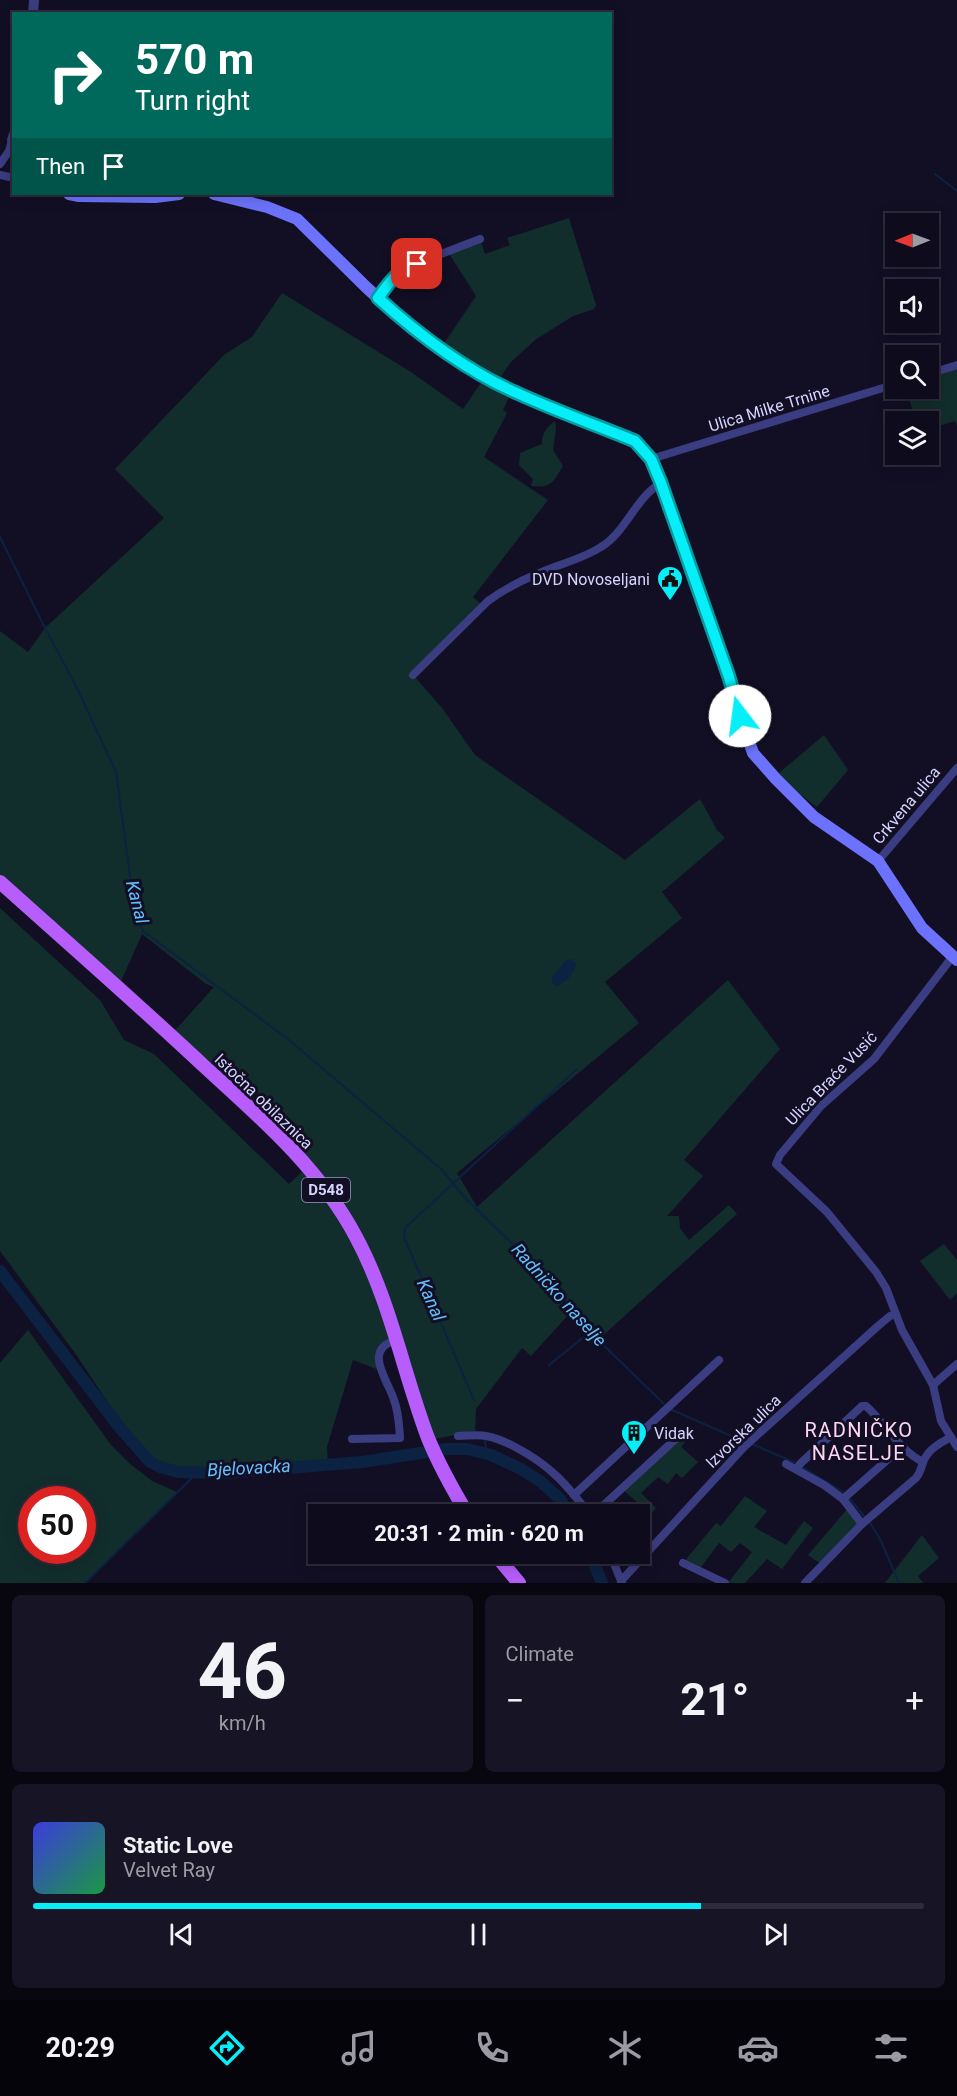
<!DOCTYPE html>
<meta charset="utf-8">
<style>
:root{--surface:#0e0b1c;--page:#171425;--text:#f1f3f6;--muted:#9b9ba3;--line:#2e2b3b;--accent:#06eff8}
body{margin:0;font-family:Roboto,sans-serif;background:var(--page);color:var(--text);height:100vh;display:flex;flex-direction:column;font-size:22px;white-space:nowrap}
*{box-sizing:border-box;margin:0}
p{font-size:20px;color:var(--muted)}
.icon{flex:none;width:33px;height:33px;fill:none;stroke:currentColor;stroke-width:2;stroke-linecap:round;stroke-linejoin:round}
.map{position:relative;height:1583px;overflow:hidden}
.details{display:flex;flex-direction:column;gap:12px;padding:12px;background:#08060f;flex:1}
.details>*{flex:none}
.banner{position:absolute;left:12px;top:12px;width:600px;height:183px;border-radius:0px;box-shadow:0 3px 15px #0003,0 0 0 2px var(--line);background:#00695c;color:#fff;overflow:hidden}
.needle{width:39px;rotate:269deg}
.controls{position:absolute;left:885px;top:213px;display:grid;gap:12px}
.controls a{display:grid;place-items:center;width:54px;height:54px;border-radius:0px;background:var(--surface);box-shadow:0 3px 15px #0003,0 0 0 2px var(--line);font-size:30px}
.speed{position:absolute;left:18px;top:1486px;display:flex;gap:12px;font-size:30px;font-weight:700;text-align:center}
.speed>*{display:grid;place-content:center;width:78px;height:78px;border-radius:50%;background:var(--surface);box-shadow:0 3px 15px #0003,0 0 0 2px var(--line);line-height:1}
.speed .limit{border:9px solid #d22;background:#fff;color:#111}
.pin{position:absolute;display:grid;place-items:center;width:51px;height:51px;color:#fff;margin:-26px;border-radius:12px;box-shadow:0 3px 9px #0006}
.me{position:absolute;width:66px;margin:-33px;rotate:345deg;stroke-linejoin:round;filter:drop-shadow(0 0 4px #0008)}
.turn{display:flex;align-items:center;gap:21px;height:126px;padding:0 24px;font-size:27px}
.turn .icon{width:78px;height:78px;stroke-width:2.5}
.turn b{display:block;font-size:42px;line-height:51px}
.then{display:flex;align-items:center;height:57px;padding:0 24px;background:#0003;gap:12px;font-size:22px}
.big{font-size:45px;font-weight:700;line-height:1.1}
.details .card{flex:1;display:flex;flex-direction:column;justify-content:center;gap:9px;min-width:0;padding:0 21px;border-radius:9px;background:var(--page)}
.details .dial{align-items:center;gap:0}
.dial b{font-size:78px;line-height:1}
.song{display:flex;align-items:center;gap:18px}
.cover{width:72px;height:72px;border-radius:9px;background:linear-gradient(135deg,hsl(240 70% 55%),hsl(140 70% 35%))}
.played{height:6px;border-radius:3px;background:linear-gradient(90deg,var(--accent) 75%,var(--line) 75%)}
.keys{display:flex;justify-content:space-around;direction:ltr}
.heat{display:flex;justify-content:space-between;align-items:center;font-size:33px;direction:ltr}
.details .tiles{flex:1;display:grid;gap:12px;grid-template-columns:1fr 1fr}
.card:last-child{grid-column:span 2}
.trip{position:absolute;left:308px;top:1504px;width:342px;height:60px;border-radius:0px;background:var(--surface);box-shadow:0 3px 15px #0003,0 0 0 2px var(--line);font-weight:700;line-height:60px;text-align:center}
.menu{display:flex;height:96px;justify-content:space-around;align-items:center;background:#06040b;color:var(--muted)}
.menu .icon{width:42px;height:42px}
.menu .active{color:var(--accent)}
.menu b{font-size:27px;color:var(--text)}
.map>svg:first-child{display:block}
</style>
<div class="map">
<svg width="957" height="1583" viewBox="0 0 957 1583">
<rect width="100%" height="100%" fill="#120f25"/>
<g fill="#122e2c" fill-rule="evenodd">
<path d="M 569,218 L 596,305 L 594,309 L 573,316 L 535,340 L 511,362 L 496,383 L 441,348 L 476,296 L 448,252 L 480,239 L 485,254 L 510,245 L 507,238 Z"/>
<path d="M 282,293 L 411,372 L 463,409 L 483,380 L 510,395 L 503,410 L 507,413 L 484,457 L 548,500 L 473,597 L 483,606 L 413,675 L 442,708 L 475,755 L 625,860 L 700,799 L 717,830 L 725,838 L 662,892 L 682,918 L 605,982 L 639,1023 L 457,1173 L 477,1207 L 728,980 L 780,1049 L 684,1160 L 703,1176 L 667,1216 L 679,1216 L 680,1228 L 689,1240 L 729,1205 L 737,1214 L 598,1340 L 571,1312 L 531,1356 L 522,1348 L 476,1409 L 475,1431 L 429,1440 L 396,1338 L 382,1345 L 379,1370 L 353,1360 L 327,1447 L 328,1465 C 286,1468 196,1482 159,1467 C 152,1463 147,1458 141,1452 L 75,1353 L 0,1251 L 0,908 L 100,1000 L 124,1040 L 154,1054 L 289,1184 L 306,1168 L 171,1035 L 214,987 L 206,984 L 142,934 L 118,988 L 0,882 L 0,631 L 28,652 L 45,628 L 164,518 L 115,469 L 224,355 L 252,337 Z"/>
<path d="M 957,365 L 957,426 L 955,421 L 929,429 L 928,422 L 916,421 L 906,389 L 928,388 L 929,374 Z"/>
<path d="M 555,421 L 556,429 L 553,450 L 563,466 C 552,483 552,488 531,486 L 533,479 L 519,465 L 520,453 L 542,444 C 542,433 546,428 555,421 Z"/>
<path d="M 824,735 L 848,770 L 817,807 L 785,783 L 778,774 Z"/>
<path d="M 944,1244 L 957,1260 L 957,1293 L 950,1300 L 920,1261 Z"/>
<path d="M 28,1330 L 111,1445 L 129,1463 L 152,1481 L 177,1492 L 85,1583 L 0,1583 L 0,1363 ZM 32,1500 L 82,1500 L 82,1551 L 32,1551 Z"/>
<path d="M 688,1428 L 692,1433 L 681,1447 L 698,1462 L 682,1478 L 676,1473 L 668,1484 L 658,1477 L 641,1493 L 656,1508 L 651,1514 L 622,1489 Z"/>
<path d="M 745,1496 L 767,1511 L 754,1527 L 786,1545 L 804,1521 L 813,1528 L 782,1569 L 767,1559 L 745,1583 L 728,1583 L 752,1552 L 740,1543 L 731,1552 L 719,1543 L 698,1571 L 683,1563 L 716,1523 L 721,1526 Z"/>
<path d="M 849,1507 L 862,1524 L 821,1564 L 808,1555 Z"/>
<path d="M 922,1535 L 939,1558 L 918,1576 L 923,1583 L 885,1583 Z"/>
</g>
<path fill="#0b2242" d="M 572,959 L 576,963 C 575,973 566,982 557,986 L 552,983 L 552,977 L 566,960 Z"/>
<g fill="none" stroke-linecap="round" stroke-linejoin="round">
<g stroke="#0b2242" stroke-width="2">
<path d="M 935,174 L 957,191"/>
<path d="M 0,537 L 45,628 L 78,690 L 116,772 L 134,905 L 143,931 L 289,1040 L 441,1169 L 467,1200 L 524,1255 L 590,1332 L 664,1404"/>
<path d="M 549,1365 L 590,1332"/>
<path d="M 474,1400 L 404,1237 L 405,1228 L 577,1069"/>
<path d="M 670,1409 L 745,1442"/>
<path d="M 485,1441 L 487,1454"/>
<path d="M 752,1444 L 796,1463"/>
<path d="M 802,1467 L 843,1492"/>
<path d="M 849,1498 L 864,1516"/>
<path d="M 870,1523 L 880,1539 L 899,1583"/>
<path d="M 85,1583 L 197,1473"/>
</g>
<g stroke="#0b2242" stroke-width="12">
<path d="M 0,1271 L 120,1428 L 150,1462 L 160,1467 L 178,1472 L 226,1473 L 362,1462 L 446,1449 L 467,1449 L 491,1455 L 521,1469 L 540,1481 L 560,1499 L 570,1515"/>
<path d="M 590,1554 L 602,1583"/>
</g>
<g stroke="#3b3d82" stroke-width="8">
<path d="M 0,164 L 9,151 L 12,140"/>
<path d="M 0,175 L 14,178"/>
<path d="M 378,298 L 394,276 L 402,269 L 480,239"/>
<path d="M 928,374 L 957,365"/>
<path d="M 651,459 L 896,384"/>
<path d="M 413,675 L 488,601 C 503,590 520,581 537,574 C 558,564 581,560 601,547 C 627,531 635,498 661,483"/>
<path d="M 878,861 L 957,768"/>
<path d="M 953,956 L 874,1059 L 821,1106 L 780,1155 L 776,1164 L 827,1212 L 876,1272 L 886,1288 L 902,1330 L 933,1385 L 941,1421 L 957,1447"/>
<path d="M 933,1385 L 957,1364"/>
<path d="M 458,1436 C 467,1436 477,1434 486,1436 C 497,1438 508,1443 517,1448 C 551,1466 567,1485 590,1515"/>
<path d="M 352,1439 L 400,1438 C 399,1425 399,1413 394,1400 C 388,1380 362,1350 396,1340"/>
<path d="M 786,1464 L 824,1485 L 843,1499 L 862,1524"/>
<path d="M 796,1469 L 801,1463 L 862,1406 L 866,1406 C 885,1423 900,1451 923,1462"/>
<path d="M 574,1495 L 719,1360"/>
<path d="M 843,1499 L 903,1446"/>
<path d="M 593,1515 L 681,1434"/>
<path d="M 610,1554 L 622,1583"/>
<path d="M 683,1563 L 725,1583"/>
<path d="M 621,1581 L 744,1447 L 878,1326 L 890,1316 L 896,1314"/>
<path d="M 805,1583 L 862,1524 L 916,1478 C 921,1472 921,1467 924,1460 C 929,1449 940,1443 951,1437"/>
</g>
<g stroke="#3b3d82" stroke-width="10">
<path d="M 33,14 L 34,0"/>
<path d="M 14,134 L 12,140 L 14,144"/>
</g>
<g stroke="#6d72fc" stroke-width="12">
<path d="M 69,194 L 79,196 L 155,197 L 179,194"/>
<path d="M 214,194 L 267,207 L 297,219 L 366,287 L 411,328 L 473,370 L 516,393 L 635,441 L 651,459 L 661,483 L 729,677 L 740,716 L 753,753 L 776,779 L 814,817 L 878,861 L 922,928 L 957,960"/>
</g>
<g stroke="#b75dfb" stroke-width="14">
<path d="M 0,882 C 69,944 139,1005 206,1068 C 262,1119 320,1169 356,1237 C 390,1300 403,1372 428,1438 C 439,1465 453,1490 468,1515"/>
<path d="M 495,1554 L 519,1583"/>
</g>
</g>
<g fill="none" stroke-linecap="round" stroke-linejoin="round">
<defs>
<path id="route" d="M 417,264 C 396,272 391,280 378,298 C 419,335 466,371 517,393 C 556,411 596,425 635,441 L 651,459 L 661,483 L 729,677 L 740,716"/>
</defs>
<use href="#route" stroke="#049ba1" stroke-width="15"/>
<use href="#route" stroke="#06eff8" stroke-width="10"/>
</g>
<defs>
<symbol id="civic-pin" viewBox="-11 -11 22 30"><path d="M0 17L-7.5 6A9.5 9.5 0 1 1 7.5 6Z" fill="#06eff8" stroke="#120f25"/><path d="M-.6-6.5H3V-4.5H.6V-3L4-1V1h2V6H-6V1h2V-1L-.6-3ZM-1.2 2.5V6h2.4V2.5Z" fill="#111"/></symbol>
<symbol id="building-pin" viewBox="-11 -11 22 30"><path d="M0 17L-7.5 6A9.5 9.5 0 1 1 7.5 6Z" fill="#06eff8" stroke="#120f25"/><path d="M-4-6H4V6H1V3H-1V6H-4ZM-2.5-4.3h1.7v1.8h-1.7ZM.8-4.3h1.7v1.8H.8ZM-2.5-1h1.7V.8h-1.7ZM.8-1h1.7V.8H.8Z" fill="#111"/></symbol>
</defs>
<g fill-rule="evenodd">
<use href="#civic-pin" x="655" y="564" width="30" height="40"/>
<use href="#building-pin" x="619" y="1418" width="30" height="40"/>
</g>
<g text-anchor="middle" stroke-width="6" stroke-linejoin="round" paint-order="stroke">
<rect fill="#120f25" stroke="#9b99bd" stroke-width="1.5" x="302" y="1178" width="48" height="24" rx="4.5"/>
<g font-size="15" font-weight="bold" fill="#d6d4fe">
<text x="326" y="1195">D548</text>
</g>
<g font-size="16" fill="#d6d4fe" stroke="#120f25">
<text transform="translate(769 408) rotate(-17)" y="6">Ulica Milke Trnine</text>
<text transform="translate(906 805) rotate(-50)" y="6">Crkvena ulica</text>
<text transform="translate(831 1078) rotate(-46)" y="6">Ulica Braće Vusić</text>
<text transform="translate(264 1101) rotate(44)" y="6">Istočna obilaznica</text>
<text transform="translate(743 1431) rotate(-44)" y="6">Izvorska ulica</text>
</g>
<g font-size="16" fill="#d6d4fe" stroke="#120f25" text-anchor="end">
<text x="650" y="585">DVD Novoseljani</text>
<text x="654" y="1439" text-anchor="start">Vidak</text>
</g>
<g font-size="18" font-style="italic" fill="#64bffc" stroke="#120f25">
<text transform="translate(137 902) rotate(76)" y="6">Kanal</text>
<text transform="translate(559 1295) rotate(48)" y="6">Radničko naselje</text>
<text transform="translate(431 1300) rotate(66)" y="6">Kanal</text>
<text transform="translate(249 1468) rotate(-3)" y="6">Bjelovacka</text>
</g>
<g font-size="20" letter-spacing="1.5" fill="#fed6f2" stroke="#120f25">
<text x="859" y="1437">RADNIČKO<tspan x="859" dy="23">NASELJE</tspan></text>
</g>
</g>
</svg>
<div class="controls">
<a><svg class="needle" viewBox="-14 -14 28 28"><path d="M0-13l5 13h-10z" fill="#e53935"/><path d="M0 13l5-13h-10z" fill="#9b9ba3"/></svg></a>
<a><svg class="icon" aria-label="sound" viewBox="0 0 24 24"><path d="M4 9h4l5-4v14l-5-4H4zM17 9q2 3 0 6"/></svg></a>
<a><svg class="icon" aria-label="search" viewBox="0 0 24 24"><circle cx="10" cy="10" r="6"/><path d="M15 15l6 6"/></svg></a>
<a><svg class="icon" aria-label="layers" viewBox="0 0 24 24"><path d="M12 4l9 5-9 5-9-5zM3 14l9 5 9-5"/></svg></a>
</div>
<div class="speed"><div class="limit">50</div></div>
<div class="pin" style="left:417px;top:264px;background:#d93025"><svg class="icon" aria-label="arrive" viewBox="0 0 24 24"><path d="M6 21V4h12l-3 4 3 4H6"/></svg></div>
<svg class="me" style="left:740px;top:716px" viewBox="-20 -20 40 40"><circle r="19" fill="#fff"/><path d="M0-13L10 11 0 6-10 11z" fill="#06eff8"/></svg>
<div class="trip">20:31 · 2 min · 620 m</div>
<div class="banner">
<div class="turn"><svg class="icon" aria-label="right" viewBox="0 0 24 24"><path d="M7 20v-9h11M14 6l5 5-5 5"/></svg><div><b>570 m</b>Turn right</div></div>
<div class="then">Then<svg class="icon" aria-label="arrive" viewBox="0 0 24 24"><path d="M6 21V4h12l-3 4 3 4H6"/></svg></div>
</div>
</div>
<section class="details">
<div class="tiles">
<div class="card dial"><b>46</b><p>km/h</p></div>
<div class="card"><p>Climate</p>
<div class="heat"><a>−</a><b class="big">21°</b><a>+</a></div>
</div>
<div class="card">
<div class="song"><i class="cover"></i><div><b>Static Love</b><p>Velvet Ray</p></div></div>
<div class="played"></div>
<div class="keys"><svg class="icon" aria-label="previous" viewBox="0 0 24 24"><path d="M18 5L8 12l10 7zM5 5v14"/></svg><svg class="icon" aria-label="pause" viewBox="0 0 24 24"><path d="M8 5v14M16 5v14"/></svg><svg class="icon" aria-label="next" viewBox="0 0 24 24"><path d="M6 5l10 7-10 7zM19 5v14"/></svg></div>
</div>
</div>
</section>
<nav class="menu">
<b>20:29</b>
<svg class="icon active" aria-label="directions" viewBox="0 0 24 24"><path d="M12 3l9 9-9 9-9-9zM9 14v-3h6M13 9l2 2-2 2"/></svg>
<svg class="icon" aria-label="music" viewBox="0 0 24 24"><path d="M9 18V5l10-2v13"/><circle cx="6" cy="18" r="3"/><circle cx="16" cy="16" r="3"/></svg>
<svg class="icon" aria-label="phone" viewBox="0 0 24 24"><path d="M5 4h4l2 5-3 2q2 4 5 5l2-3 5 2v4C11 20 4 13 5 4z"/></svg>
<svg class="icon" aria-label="climate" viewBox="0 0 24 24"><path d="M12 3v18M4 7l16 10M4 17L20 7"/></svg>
<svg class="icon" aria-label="car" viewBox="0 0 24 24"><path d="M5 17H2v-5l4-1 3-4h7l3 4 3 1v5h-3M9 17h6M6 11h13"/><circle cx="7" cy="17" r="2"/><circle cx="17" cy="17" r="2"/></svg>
<svg class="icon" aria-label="filters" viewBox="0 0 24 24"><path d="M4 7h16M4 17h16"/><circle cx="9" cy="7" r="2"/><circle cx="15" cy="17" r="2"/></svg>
</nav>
